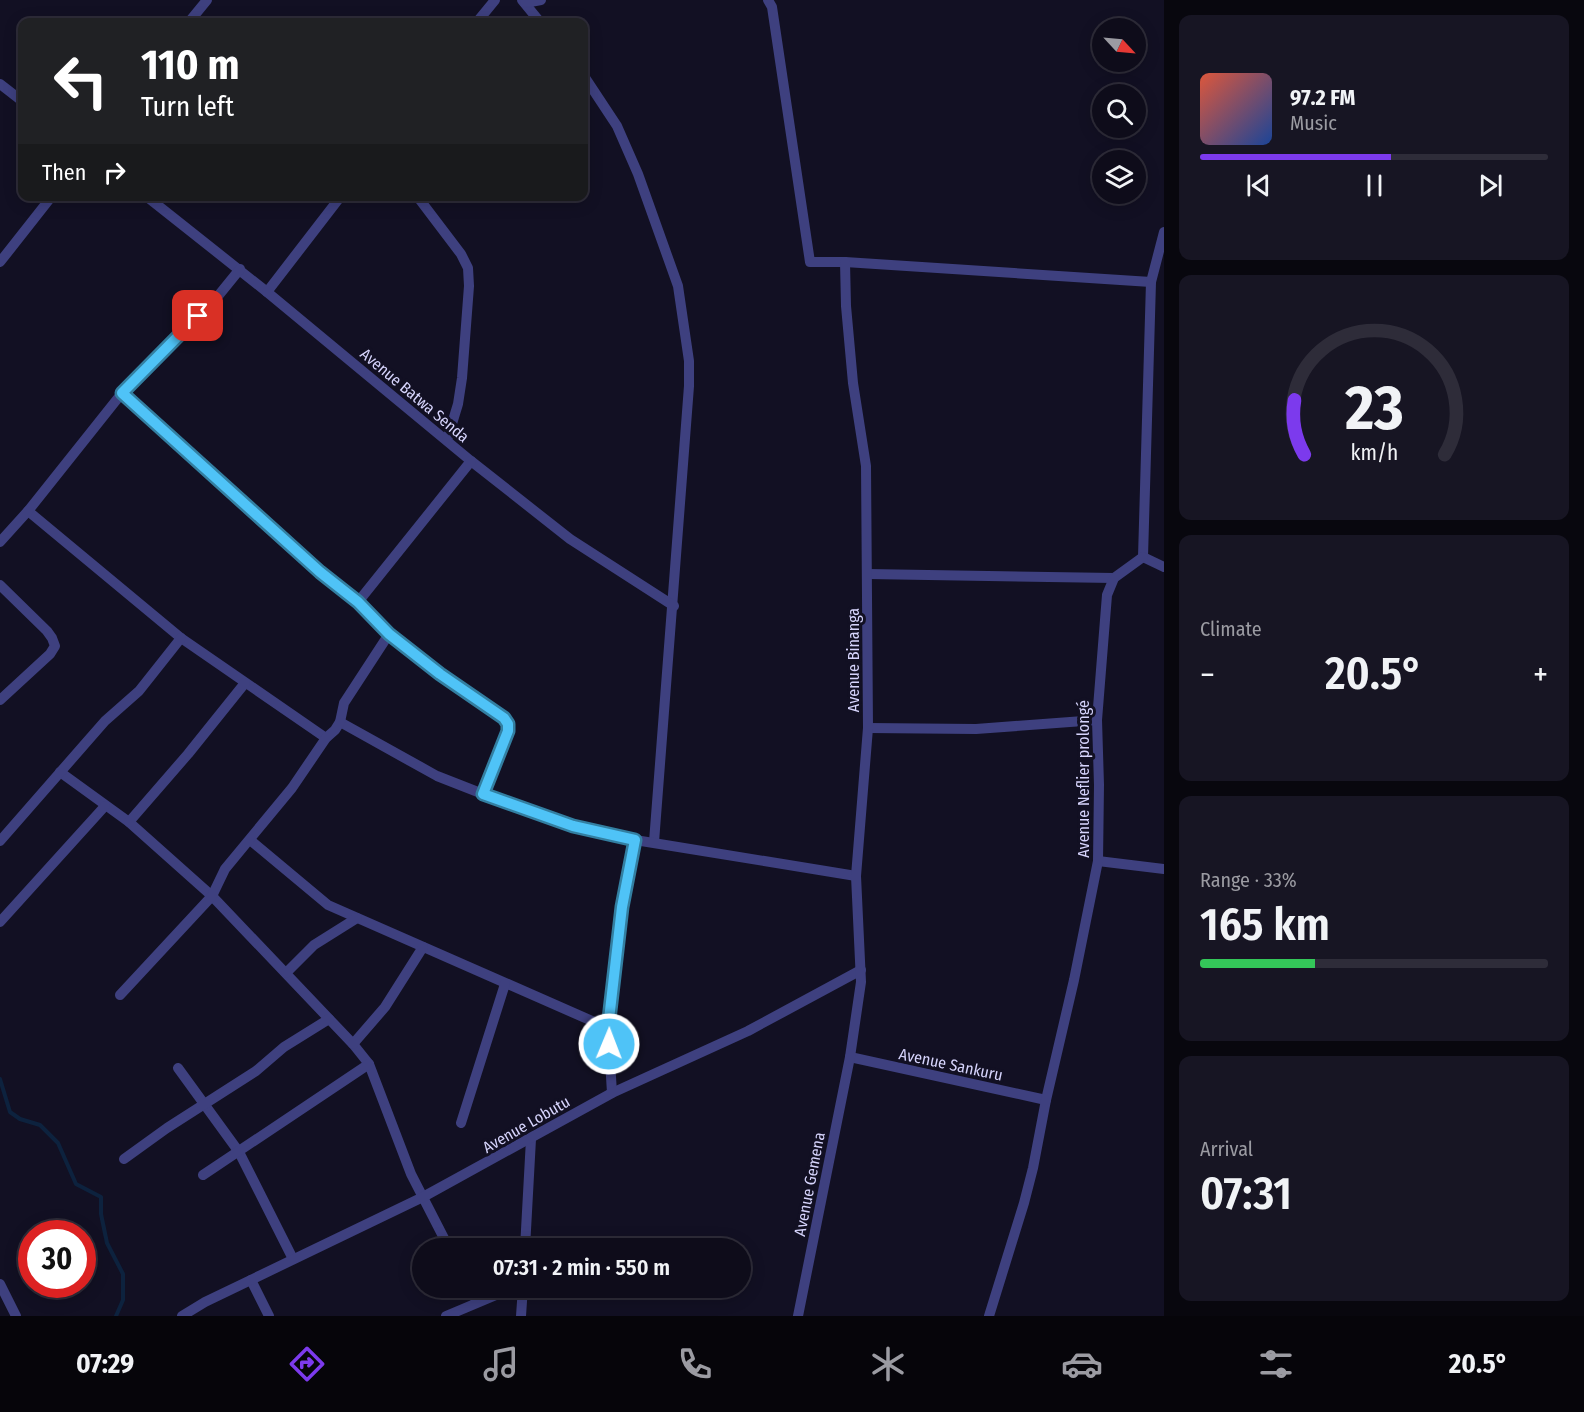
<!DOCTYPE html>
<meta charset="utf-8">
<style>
:root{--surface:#0e0c1a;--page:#171523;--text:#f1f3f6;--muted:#9b9ba2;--line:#2e2c39;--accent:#7c3aed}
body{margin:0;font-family:"Fira Sans Condensed",sans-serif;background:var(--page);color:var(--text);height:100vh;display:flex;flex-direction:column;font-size:22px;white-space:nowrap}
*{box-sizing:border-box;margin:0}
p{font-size:20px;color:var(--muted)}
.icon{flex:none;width:33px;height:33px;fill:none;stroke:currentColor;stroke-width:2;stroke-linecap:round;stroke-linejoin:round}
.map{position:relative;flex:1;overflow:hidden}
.drawer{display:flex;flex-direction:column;gap:15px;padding:15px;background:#08070e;width:420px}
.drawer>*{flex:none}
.guide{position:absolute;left:18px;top:18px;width:570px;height:183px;border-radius:12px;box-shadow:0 3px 15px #0003,0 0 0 2px var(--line);background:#202124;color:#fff;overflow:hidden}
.needle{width:39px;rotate:116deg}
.tools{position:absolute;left:1092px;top:18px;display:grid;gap:12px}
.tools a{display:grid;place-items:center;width:54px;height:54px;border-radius:50%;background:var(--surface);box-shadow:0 3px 15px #0003,0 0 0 2px var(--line);font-size:30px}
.speed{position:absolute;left:18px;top:1220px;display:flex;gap:12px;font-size:30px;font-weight:700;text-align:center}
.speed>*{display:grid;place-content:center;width:78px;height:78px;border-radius:50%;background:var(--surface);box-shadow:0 3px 15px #0003,0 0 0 2px var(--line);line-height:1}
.speed .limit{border:9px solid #d22;background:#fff;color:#111}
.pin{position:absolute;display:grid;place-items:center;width:51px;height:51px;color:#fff;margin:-26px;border-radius:12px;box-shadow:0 3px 9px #0006}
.me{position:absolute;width:66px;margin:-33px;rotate:1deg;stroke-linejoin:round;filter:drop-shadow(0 0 4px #0008)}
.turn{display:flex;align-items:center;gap:21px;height:126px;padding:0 24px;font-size:27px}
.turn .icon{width:78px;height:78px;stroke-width:2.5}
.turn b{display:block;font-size:42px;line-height:51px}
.then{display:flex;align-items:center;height:57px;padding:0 24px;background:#0003;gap:12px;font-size:22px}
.big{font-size:45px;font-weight:600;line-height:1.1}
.drawer .widget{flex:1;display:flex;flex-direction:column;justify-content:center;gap:9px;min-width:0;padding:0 21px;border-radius:12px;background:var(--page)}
.drawer .dial{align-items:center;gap:0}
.dial svg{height:156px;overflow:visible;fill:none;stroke:var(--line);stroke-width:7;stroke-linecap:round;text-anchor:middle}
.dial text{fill:var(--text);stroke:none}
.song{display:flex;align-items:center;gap:18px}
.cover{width:72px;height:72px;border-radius:9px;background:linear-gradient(135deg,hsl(10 70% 55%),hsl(220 70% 35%))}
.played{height:6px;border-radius:3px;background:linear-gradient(90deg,var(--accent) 55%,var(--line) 55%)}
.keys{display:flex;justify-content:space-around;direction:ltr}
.heat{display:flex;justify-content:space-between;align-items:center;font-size:33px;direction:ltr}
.charge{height:9px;border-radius:4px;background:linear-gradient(90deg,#34c759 33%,var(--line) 0)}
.trip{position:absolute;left:412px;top:1238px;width:339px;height:60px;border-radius:30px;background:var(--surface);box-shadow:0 3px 15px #0003,0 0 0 2px var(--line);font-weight:600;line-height:60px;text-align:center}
.dock{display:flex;height:96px;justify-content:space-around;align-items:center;background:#06050a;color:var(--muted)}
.dock .icon{width:42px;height:42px}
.dock .on{color:var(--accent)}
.dock b{font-size:27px;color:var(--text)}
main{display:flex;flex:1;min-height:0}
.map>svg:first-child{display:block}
</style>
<main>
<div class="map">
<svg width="1164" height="1316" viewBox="0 0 1164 1316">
<rect width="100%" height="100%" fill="#121023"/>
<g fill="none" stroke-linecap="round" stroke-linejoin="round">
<path stroke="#0d223e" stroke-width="4" d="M 0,1079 L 10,1112 L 20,1119 L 40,1125 L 58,1143 L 76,1184 L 101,1197 L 101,1214 L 107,1243 L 123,1274 L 123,1300 L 116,1316"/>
<g stroke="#3e407f" stroke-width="10">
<path d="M 522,0 L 540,22"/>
<path d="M 768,0 L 772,7 L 810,262 L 845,262 L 1151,282"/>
<path d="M 525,3 L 541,0"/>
<path d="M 189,22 L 207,0"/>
<path d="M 477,22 L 495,0"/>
<path d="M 584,76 L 617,126 L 638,174 L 678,286 L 689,361 L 689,386 L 654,842"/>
<path d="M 0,84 L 22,101"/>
<path d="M 146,196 L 267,292 L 471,461 L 570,539 L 674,606"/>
<path d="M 417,196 L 461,254 L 468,268 L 469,286 L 462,378 L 458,404 L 447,440"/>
<path d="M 0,262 L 52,196"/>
<path d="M 267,292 L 341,196"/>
<path d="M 122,393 L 320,572 L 358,602 L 389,634 L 440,674 L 504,719 L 508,724 L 508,731 L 483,794"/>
<path d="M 28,511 L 181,638 L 326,738"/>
<path d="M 0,542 L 28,511 L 122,393 L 214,301 L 240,269"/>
<path d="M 1143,557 L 1151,282 L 1164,232"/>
<path d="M 1143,557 L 1164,567"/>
<path d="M 868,574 L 1114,578"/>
<path d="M 0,585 L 47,631 L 52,638 L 55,646 L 50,654 L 0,700"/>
<path d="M 358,602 L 471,461"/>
<path d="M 340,722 L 437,776 L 483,794 L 573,826 L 635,840 L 856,876"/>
<path d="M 868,728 L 976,729 L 1097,720"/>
<path d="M 60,772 L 129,822 L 212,896 L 353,1044 L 369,1064 L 411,1174 L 449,1248"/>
<path d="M 129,822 L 188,754 L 245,683"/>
<path d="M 250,840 L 328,905 L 608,1028"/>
<path d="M 0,841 L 105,721 L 139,691 L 181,638"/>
<path d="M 1098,861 L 1164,869"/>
<path d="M 0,922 L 105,806"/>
<path d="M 286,973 L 314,945 L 357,918"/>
<path d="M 120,995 L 212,896 L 225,869 L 292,788 L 326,738 L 335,730 L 340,722 L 344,703 L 389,634"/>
<path d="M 353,1044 L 385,1007 L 423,947"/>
<path d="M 850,1057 L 1046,1100"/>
<path d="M 178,1068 L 239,1152 L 293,1259"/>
<path d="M 612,1093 L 608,1028 L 622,907 L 635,840"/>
<path d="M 461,1123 L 505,984"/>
<path d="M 124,1159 L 167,1128 L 256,1071 L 284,1047 L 329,1019"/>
<path d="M 203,1175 L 369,1064"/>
<path d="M 525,1248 L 531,1139"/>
<path d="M 251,1280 L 269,1316"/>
<path d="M 0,1284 L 16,1316"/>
<path d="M 469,1287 L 477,1302"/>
<path d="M 182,1316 L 205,1302 L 423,1197 L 612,1093 L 748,1031 L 861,970"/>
<path d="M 446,1316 L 515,1287"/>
<path d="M 521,1316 L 523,1287"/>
<path d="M 798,1316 L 850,1057 L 861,982 L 856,876 L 868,728 L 866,466 L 853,383 L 846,306 L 845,262"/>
<path d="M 989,1316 L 1024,1203 L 1033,1168 L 1046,1100 L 1074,980 L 1098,861 L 1099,785 L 1097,720 L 1107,595 L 1114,578 L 1143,557"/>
</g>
</g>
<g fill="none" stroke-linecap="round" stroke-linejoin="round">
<defs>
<path id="route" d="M 198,316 L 122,393 L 320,572 L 358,602 L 389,634 L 440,674 L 504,718 L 508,724 L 508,731 L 483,794 L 573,826 L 635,840 L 622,907 L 608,1028 L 609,1044"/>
</defs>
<use href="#route" stroke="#337fa1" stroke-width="15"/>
<use href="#route" stroke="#4fc3f7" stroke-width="10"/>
</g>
<g text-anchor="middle" stroke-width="6" stroke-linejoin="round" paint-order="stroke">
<g font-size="16" fill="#d6d4fc" stroke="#121023">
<text transform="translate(415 395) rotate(40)" y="6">Avenue Batwa Senda</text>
<text transform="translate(853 660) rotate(-90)" y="6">Avenue Binanga</text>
<text transform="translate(1083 779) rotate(-90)" y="6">Avenue Neflier prolongé</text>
<text transform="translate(951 1064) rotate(12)" y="6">Avenue Sankuru</text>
<text transform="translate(526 1124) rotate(-30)" y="6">Avenue Lobutu</text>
<text transform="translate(809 1184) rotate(-79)" y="6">Avenue Gemena</text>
</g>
</g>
</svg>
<div class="tools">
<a><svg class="needle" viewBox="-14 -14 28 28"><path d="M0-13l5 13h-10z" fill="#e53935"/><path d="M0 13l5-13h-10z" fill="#9b9ba2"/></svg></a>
<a><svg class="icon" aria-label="search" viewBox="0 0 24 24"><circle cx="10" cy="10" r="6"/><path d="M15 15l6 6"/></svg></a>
<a><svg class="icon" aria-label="layers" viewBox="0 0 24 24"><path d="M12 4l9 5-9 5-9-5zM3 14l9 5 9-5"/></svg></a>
</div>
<div class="speed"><div class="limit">30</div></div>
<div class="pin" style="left:198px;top:316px;background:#d93025"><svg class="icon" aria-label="arrive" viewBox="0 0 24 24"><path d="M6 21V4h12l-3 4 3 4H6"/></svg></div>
<svg class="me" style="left:609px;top:1044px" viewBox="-20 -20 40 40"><circle r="17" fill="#4fc3f7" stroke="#fff" stroke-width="3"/><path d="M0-11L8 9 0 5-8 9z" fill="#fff"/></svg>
<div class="trip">07:31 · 2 min · 550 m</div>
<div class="guide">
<div class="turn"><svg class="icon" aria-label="left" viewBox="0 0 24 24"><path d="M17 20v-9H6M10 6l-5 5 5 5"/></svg><div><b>110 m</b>Turn left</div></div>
<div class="then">Then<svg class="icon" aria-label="right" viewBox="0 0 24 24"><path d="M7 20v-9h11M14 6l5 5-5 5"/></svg></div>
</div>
</div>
<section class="drawer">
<div class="widget">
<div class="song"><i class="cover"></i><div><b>97.2 FM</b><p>Music</p></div></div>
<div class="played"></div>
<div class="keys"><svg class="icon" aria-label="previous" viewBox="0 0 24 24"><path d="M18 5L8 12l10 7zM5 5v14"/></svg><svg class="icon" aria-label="pause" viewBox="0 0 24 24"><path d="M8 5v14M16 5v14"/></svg><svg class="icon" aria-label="next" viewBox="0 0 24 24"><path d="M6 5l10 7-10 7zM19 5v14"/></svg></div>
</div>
<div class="widget dial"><svg viewBox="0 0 100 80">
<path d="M14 69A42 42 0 1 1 86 69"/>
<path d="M14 69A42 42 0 0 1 9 41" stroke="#7c3aed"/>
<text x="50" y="56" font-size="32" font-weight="700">23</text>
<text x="50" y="72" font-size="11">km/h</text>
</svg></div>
<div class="widget"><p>Climate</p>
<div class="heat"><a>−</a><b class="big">20.5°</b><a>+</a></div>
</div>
<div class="widget"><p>Range · 33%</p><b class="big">165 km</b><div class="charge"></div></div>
<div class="widget"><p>Arrival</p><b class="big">07:31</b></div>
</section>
</main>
<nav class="dock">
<b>07:29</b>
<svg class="icon on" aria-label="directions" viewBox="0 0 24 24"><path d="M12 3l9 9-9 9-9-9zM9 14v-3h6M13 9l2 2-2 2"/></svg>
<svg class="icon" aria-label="music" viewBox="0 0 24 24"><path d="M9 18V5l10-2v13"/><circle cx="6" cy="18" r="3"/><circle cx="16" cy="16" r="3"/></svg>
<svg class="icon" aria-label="phone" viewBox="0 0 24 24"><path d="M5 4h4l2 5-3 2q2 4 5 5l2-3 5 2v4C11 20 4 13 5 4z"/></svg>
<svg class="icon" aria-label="climate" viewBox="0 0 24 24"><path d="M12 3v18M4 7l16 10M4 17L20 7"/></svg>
<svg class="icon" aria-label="car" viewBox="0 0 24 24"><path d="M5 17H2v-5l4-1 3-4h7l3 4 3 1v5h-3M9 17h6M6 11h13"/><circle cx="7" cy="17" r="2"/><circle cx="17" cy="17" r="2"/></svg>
<svg class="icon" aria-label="filters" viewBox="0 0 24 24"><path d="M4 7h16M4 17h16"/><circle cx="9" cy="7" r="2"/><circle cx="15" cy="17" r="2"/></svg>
<b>20.5°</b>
</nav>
